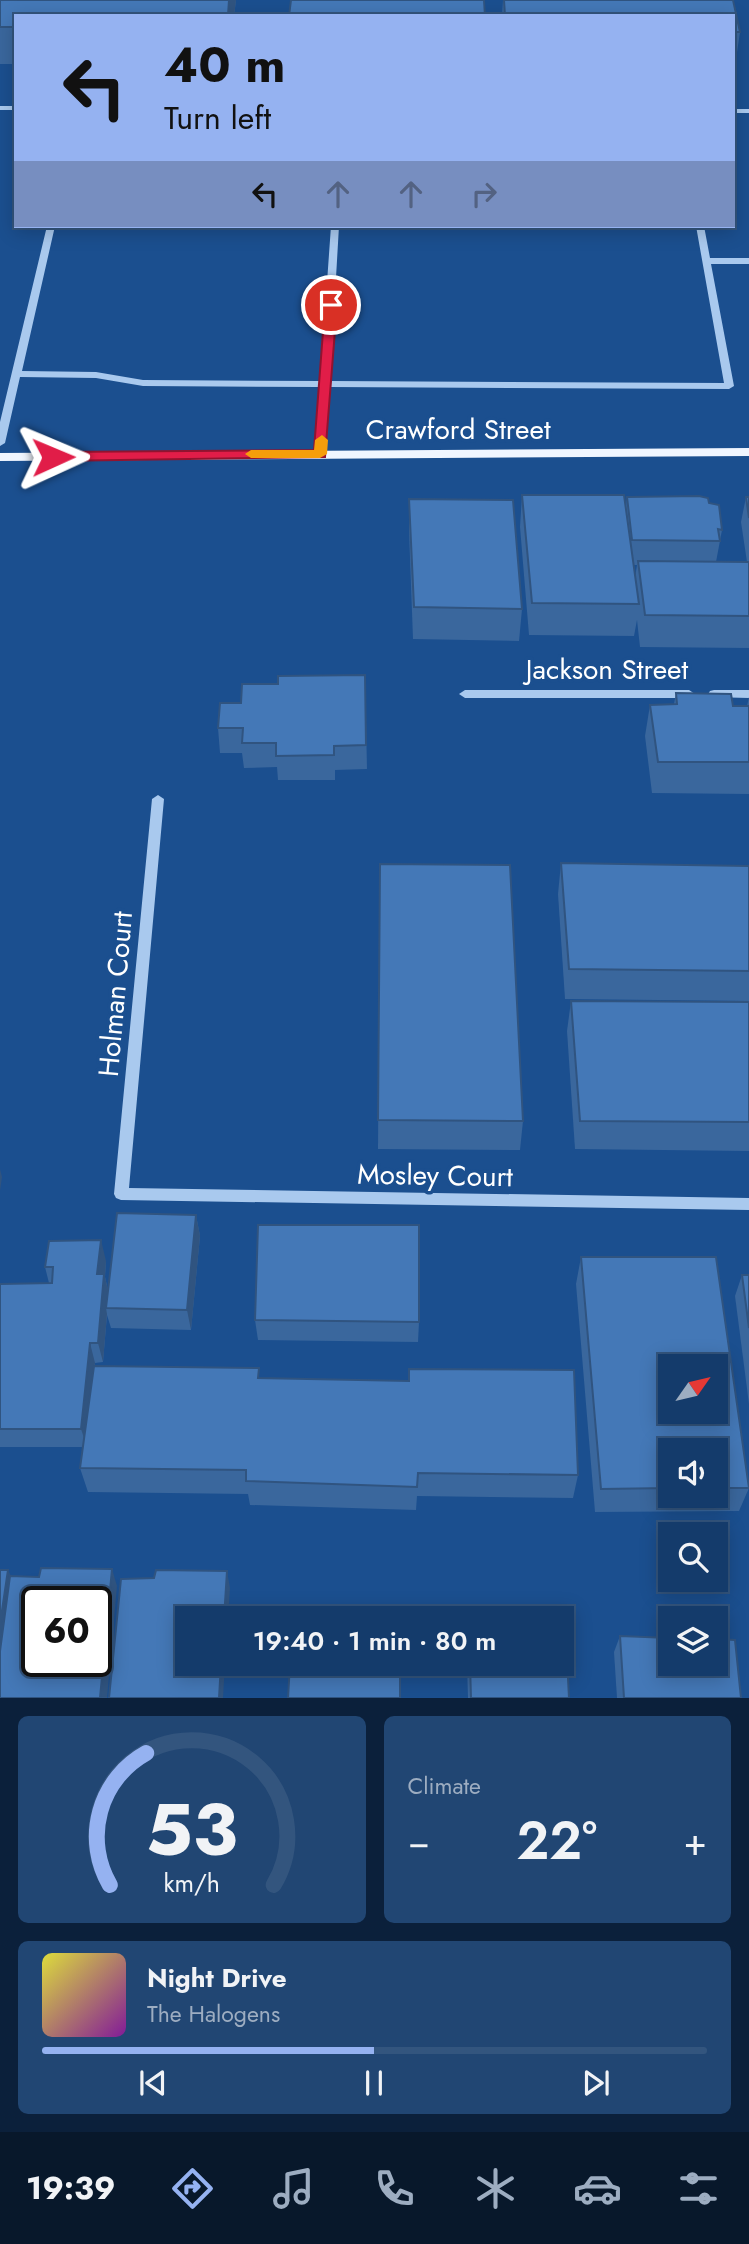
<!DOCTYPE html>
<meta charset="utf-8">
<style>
:root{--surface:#143b6b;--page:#214673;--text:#f1f3f6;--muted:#9dadc1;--line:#33557e;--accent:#95b2f1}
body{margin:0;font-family:Jost,sans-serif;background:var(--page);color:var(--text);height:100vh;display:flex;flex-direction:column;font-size:26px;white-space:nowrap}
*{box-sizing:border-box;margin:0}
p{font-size:23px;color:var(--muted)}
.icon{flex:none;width:38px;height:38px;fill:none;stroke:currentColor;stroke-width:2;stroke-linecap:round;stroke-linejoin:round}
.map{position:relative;height:1698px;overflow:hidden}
.sheet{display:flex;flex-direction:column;gap:18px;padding:18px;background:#0b203b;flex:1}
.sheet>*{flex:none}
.guide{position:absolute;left:14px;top:14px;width:721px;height:214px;border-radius:0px;box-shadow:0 4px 18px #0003,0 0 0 2px var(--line);background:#95b2f1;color:#111;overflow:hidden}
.needle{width:46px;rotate:56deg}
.fabs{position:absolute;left:658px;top:1354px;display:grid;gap:14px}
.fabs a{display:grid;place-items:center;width:70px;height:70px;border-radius:0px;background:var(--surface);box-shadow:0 4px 18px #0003,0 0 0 2px var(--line);font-size:35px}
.speed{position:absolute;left:21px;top:1586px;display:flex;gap:14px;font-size:35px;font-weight:700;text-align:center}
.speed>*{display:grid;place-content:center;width:91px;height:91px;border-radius:50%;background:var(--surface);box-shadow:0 4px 18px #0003,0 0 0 2px var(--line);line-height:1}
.speed .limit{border:4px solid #111;border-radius:10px;background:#fff;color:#111}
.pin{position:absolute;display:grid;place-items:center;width:60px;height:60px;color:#fff;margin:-30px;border:4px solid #fff;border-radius:50%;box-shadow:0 2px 7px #0007}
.me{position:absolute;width:77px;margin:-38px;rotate:89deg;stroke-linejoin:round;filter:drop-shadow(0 0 5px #0008)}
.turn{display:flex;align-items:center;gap:24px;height:147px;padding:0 35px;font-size:32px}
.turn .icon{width:91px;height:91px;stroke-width:2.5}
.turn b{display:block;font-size:49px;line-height:60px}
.lanes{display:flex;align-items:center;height:66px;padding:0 35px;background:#0003;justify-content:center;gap:35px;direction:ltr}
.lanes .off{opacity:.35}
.big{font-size:52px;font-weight:600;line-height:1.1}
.sheet .widget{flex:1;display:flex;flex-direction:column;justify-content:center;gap:10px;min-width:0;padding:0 24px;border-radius:10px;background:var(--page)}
.sheet .dial{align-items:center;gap:0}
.dial svg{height:182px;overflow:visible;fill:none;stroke:var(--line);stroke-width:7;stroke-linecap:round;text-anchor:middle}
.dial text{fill:var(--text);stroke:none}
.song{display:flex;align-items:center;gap:21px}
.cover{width:84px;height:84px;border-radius:10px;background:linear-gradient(135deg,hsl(60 70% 55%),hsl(290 70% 35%))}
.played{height:7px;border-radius:4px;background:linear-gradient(90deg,var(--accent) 50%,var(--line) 50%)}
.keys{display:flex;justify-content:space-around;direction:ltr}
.heat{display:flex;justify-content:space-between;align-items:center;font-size:38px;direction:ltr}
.sheet .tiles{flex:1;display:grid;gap:18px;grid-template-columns:1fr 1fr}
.widget:last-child{grid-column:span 2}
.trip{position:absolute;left:175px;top:1606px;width:399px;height:70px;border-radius:0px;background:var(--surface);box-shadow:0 4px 18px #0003,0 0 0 2px var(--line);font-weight:600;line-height:70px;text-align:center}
.dock{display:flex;height:112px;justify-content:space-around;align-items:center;background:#08182b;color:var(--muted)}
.dock .icon{width:49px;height:49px}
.dock .current{color:var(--accent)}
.dock b{font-size:32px;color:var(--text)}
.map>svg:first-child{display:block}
</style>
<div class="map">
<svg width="749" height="1698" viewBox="0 0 749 1698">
<rect width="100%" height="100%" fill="#1b4f8f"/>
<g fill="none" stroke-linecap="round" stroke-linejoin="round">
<g fill="#a9c9ee" fill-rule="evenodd">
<rect x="0" y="106" width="16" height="4"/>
<rect x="733" y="109" width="16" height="4"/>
<path d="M 47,226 L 55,226 L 22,371 L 96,372 L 143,380 L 320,381 L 331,226 L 339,226 L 330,381 L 724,383 L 696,226 L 704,226 L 710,258 L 749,258 L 749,264 L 711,264 L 734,386 L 729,389 L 329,387 L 325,454 L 320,457 L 315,454 L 320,387 L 143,386 L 96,378 L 20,377 L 5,443 L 0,446 L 0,422 Z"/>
<path d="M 465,690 L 689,690 L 695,694 L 689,698 L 465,698 L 459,694 Z"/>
<path d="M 714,690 L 749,690 L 749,698 L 710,697 L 708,694 L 710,691 Z"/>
<path d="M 158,795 L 164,799 L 129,1188 L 749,1198 L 749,1210 L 121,1200 L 116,1198 L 114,1194 L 152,799 Z"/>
</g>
<path fill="#f0f6ff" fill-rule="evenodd" d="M 749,448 L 749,456 L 0,461 L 0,453 Z"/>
</g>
<g fill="#3a679d" fill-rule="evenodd">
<path d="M 0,0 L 236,0 L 234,16 L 16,16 L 16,64 L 0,64 Z"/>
<path d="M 503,0 L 733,0 L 740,32 L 735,66 L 733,66 L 733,16 L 502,16 Z"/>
<path d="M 522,495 L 626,506 L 627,497 L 709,503 L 722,530 L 716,562 L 747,562 L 741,522 L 746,497 L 749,497 L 749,648 L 640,647 L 637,620 L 634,636 L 529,635 L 520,527 ZM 634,565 L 637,565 L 635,578 Z"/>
<path d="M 409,499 L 522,609 L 519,641 L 413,639 L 409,531 Z"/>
<path d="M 365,675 L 367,769 L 335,770 L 335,780 L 278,780 L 277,767 L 244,768 L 242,753 L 220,753 L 218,728 L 241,703 L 278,684 Z"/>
<path d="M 676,693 L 733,706 L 747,706 L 749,697 L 749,794 L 652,793 L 645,736 L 650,705 L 674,704 Z"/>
<path d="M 561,863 L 749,866 L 749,1001 L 565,999 L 558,894 Z"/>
<path d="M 380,864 L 523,1121 L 520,1150 L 378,1149 Z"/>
<path d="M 571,1001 L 749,1002 L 749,1151 L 575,1149 L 567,1031 Z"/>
<path d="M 196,1215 L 200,1236 L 191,1330 L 111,1328 L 107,1315 L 103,1362 L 95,1363 L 95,1366 L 260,1378 L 578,1475 L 573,1498 L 417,1496 L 416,1510 L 250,1505 L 248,1494 L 88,1492 L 80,1468 L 83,1447 L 0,1447 L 0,1284 L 49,1283 L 45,1267 L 106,1261 L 105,1277 L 108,1290 Z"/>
<path d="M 581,1257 L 749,1488 L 739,1511 L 595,1512 L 576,1284 ZM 670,1451 L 716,1451 L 716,1496 L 670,1496 Z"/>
<path d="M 742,1275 L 749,1275 L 749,1404 L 735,1296 Z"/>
<path d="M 255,1320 L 419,1322 L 418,1342 L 258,1340 Z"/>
<path d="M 620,1636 L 741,1698 L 617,1698 L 614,1652 Z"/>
<path d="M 467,1664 L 562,1664 L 569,1698 L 468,1698 Z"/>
</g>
<g fill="#305480">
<path d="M 229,0 L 236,0 L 234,16 L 228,16 Z"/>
<path d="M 0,1169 L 2,1177 L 0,1191 Z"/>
<path d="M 196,1215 L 200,1236 L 191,1330 L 187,1310 Z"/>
<path d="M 101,1240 L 106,1261 L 105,1277 L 109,1295 L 106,1308 L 107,1314 L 103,1362 L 98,1343 L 97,1274 Z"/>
<path d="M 90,1343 L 95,1363 L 87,1447 L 81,1429 Z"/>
<path d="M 112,1569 L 117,1586 L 107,1698 L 100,1698 Z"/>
<path d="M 8,1570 L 16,1587 L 0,1694 L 0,1624 Z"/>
<path d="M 227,1571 L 230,1588 L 228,1619 L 224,1619 Z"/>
<path d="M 221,1664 L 225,1664 L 223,1698 L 219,1698 Z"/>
</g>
<g fill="#4478b7" stroke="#305480" stroke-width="2" fill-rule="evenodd">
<path d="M 0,0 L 229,0 L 228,16 L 16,16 L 16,27 L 0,27 Z"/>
<path d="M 291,0 L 484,0 L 485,16 L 289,16 Z"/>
<path d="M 504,0 L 733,0 L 740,32 L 733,32 L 733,16 L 505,16 Z"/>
<path d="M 522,495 L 624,495 L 639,604 L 532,603 Z"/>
<path d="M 699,496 L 708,498 L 709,503 L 719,505 L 722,530 L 718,529 L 720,541 L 632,540 L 627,497 Z"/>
<path d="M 746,497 L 749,497 L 749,518 Z"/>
<path d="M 409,499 L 513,500 L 522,609 L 414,607 Z"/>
<path d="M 638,561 L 749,562 L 749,616 L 645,615 Z"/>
<path d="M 365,675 L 366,745 L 334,746 L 334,755 L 276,756 L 276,743 L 242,743 L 243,728 L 218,728 L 220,703 L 241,703 L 242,684 L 278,684 L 278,676 Z"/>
<path d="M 676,693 L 731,694 L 733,706 L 749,706 L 749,762 L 658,762 L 650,705 L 677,704 Z"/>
<path d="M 561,863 L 749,866 L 749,971 L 569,969 Z"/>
<path d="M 380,864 L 510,865 L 523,1121 L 378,1120 Z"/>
<path d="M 571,1001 L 749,1002 L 749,1122 L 580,1121 Z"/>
<path d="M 117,1213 L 196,1215 L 187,1310 L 106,1308 Z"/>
<path d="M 258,1225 L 419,1225 L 419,1322 L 255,1320 Z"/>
<path d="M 101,1240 L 97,1274 L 104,1274 L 98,1343 L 90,1343 L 81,1429 L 0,1429 L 0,1284 L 52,1283 L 53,1267 L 45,1267 L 49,1241 Z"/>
<path d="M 581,1257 L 716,1257 L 749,1488 L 716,1488 L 716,1451 L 670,1451 L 670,1488 L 601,1489 ZM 670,1367 L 716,1367 L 716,1412 L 670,1412 Z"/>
<path d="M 742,1275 L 749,1275 L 749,1328 Z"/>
<path d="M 94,1366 L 259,1368 L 258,1378 L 409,1381 L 409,1369 L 574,1370 L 578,1475 L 418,1473 L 417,1487 L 246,1481 L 246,1470 L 80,1468 Z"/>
<path d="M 41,1568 L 112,1569 L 100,1698 L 0,1698 L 0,1651 L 10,1576 L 39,1577 ZM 37,1601 L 96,1601 L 96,1661 L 37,1661 Z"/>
<path d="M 0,1570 L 8,1570 L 0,1624 Z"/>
<path d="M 156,1570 L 227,1571 L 224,1619 L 187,1619 L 187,1664 L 221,1664 L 219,1698 L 109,1698 L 121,1579 L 154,1578 Z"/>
<path d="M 620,1636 L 670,1638 L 670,1664 L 716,1664 L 716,1639 L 735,1640 L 741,1698 L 624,1698 Z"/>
<path d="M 562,1637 L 566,1637 L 569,1698 L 471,1698 L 470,1664 L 562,1664 Z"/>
<path d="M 290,1664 L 400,1664 L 400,1698 L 288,1698 Z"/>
</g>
<path fill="#e11d48" stroke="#92132f" stroke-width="2" d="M 331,301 L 337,305 L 325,457 L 53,461 L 47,457 L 53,452 L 314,450 L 325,305 Z"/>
<path fill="#f59e0b" d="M 322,435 L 328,440 L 327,454 L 320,458 L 251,458 L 245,454 L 251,450 L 314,450 L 315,440 Z"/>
<g text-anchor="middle" stroke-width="7" stroke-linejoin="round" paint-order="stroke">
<g font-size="28" fill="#fff" stroke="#1b4f8f">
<text x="458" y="439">Crawford Street</text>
<text x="607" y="679">Jackson Street</text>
<text transform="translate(115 994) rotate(-85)" y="10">Holman Court</text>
<text transform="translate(435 1175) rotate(1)" y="10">Mosley Court</text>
</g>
</g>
</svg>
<div class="fabs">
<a><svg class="needle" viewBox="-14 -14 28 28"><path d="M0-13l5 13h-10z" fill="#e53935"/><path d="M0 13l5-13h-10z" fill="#9dadc1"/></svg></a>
<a><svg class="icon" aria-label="sound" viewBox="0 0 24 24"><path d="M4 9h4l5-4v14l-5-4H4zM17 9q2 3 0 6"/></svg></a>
<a><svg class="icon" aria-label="search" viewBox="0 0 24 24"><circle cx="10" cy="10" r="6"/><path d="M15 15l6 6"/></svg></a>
<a><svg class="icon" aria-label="layers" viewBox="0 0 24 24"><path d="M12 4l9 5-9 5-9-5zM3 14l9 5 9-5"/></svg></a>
</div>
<div class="speed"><div class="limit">60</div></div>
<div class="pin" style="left:331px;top:305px;background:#d93025"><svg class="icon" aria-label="arrive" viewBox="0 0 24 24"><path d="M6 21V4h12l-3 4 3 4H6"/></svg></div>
<svg class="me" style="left:53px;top:457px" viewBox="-20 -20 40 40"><path d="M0-17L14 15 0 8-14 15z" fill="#e11d48" stroke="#fff" stroke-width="4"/></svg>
<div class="trip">19:40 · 1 min · 80 m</div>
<div class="guide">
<div class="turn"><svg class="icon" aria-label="left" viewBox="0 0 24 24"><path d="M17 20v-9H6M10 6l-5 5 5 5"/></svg><div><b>40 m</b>Turn left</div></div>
<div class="lanes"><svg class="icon" aria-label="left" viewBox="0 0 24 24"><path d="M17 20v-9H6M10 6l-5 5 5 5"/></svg><svg class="icon off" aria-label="ahead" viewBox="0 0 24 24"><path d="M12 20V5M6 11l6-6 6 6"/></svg><svg class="icon off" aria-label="ahead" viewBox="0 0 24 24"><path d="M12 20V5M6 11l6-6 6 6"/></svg><svg class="icon off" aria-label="right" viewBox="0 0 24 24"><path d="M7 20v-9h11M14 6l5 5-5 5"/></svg></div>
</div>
</div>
<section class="sheet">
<div class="tiles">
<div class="widget dial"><svg viewBox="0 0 100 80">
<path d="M14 69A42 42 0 1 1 86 69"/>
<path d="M14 69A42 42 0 0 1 30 11" stroke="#95b2f1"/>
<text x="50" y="56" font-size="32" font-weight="700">53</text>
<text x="50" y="72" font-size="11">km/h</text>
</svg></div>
<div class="widget"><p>Climate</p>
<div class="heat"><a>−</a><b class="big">22°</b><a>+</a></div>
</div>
<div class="widget">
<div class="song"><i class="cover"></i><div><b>Night Drive</b><p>The Halogens</p></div></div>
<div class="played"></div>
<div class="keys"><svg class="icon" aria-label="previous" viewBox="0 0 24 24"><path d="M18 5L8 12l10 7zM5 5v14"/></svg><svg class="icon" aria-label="pause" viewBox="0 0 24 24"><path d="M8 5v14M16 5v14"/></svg><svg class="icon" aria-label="next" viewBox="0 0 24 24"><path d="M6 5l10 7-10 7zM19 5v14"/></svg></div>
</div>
</div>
</section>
<nav class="dock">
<b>19:39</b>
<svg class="icon current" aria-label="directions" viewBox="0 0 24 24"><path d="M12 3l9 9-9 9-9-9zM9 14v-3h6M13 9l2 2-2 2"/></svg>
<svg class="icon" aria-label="music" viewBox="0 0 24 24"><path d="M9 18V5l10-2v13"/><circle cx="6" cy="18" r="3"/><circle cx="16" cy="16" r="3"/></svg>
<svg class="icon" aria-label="phone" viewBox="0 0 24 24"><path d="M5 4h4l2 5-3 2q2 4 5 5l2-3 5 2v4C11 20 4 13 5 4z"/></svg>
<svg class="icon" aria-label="climate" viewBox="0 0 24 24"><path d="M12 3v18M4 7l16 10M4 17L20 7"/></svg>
<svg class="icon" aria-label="car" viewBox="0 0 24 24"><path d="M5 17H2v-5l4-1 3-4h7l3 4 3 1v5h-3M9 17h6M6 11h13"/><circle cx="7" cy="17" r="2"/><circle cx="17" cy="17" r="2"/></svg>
<svg class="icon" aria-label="filters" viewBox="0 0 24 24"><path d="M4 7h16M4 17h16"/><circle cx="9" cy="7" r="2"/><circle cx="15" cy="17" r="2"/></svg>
</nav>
